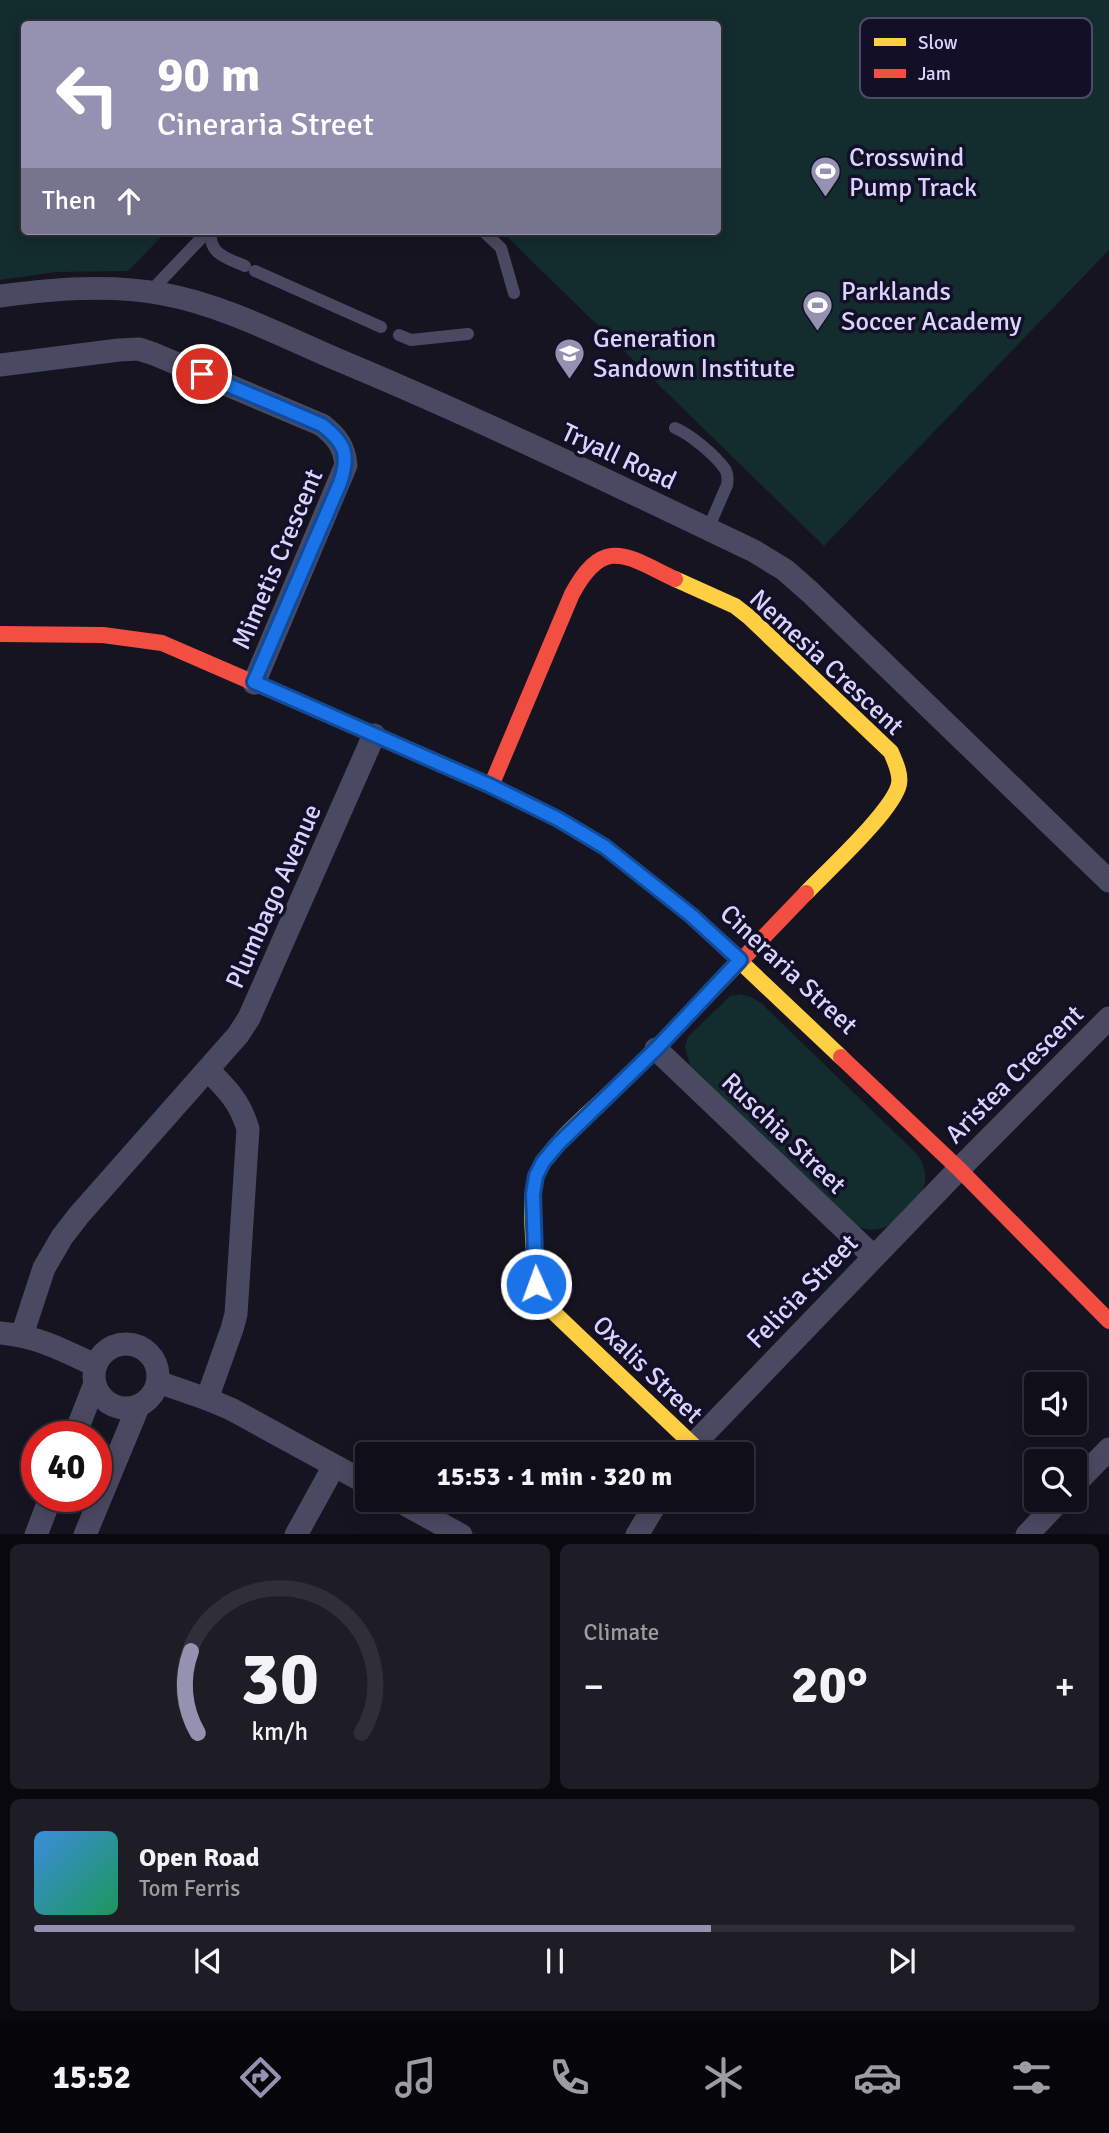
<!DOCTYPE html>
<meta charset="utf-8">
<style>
:root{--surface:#100f19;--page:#1e1d26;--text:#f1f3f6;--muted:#9c9ca2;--line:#302f38;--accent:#9591b1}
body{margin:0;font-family:Signika,sans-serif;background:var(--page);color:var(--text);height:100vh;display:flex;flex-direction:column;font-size:26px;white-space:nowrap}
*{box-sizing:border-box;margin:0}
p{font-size:23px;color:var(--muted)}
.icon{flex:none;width:38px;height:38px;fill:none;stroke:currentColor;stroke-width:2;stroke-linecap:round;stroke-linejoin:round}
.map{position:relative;height:1534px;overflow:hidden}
.side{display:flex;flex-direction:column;gap:10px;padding:10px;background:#09080e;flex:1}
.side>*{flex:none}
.guide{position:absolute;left:21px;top:21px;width:700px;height:214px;border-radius:7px;box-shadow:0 4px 18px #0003,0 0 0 2px var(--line);background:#9591b1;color:#fff;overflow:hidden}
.tools{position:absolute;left:1024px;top:1372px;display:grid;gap:14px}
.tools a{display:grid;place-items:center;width:63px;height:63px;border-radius:7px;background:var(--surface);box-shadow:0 4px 18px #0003,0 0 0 2px var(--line);font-size:35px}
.speed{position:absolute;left:21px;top:1421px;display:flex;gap:14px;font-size:35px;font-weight:700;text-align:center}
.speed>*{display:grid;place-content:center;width:91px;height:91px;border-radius:50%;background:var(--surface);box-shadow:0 4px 18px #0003,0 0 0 2px var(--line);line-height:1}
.speed .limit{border:10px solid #d22;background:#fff;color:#111}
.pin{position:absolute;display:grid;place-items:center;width:60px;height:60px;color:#fff;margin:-30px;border:4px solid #fff;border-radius:50%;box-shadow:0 2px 7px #0007}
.me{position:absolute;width:77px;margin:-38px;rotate:358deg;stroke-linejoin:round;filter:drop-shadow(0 0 5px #0008)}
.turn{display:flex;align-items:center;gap:24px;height:147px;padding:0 21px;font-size:32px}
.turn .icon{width:91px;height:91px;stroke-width:2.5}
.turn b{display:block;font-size:49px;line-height:60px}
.then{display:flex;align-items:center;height:66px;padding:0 21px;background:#0003;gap:14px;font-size:26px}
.big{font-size:52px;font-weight:700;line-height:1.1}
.side .widget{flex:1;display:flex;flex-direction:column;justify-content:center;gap:10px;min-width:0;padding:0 24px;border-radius:10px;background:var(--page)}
.side .dial{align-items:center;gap:0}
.dial svg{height:182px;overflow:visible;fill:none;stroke:var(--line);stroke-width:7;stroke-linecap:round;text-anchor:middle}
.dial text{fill:var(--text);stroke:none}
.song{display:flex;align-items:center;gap:21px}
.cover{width:84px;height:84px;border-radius:10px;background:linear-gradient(135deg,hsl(210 70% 55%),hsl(150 70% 35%))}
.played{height:7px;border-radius:4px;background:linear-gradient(90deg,var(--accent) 65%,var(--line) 65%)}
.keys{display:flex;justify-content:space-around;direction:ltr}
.heat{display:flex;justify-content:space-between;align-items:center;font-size:38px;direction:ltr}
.side .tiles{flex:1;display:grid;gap:10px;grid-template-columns:1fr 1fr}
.widget:last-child{grid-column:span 2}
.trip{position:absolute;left:355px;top:1442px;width:399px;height:70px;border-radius:7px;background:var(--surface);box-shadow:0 4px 18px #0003,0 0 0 2px var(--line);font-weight:700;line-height:70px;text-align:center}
.tab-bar{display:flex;height:112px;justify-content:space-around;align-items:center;background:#06060a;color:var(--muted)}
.tab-bar .icon{width:49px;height:49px}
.tab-bar .active{color:var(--accent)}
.tab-bar b{font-size:32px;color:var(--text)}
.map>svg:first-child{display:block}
</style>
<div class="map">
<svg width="1109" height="1535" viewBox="0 0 1109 1535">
<rect width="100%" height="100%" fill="#161421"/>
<g fill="#132c2d">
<path d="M 0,0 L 1109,0 L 1109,250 L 824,546 L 501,231 L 718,231 L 718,24 L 24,24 L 24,231 L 167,231 L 128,271 L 56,272 L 0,280 Z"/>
<path d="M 740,994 L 751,997 L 761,1003 L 918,1155 C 931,1178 926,1191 908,1210 C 891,1226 877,1236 854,1225 L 690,1065 L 685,1047 L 688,1037 L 730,996 Z"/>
</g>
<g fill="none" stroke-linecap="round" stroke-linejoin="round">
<g stroke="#4a4962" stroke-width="12">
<path d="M 211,231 C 208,254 227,258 245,266"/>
<path d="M 483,231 L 501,248 L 514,293"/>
<path d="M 255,271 L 381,327"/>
<path d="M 150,292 L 208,231"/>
<path d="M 399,335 L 411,340 L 468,334"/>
<path d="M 675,428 C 690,434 715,455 725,469 C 728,474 728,479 727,485 L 708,529"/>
<path d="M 49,1503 L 100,1498"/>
</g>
<g stroke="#4a4962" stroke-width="23">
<path d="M 0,296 C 54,289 109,284 163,294 C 223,305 280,335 336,359 C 478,418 616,485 754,551 L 785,570 L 810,592 L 1109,881"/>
<path d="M 0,365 L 119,350 L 139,349 L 154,354 L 322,425 C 337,437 344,446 346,465 L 254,683"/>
<path d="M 656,1049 L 874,1257"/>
<path d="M 0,1333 C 37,1336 62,1350 95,1365"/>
<path d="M 22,1335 L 44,1268 L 62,1237 L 79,1215 L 238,1035 L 249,1018 L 374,735"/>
<circle cx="126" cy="1376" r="32"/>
<path d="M 158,1382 L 207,1399 L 231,1409 L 368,1484"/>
<path d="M 207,1399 L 232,1329 L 236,1314 L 248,1129 C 240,1102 228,1090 208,1070"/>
<path d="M 74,1437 L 94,1386"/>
<path d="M 687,1454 L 693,1445 L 959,1169 L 1109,1018"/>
<path d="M 1074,1485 L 1109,1449"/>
<path d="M 397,1500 L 461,1535"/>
<path d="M 36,1535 L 51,1496"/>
<path d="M 85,1535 L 138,1407"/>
<path d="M 296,1535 L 334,1466"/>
<path d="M 637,1535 L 658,1500"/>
<path d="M 1027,1535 L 1060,1500"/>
</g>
<g stroke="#ffcf43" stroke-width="16">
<path d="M 675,579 L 735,606 L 749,617 L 891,752 C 895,762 901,773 899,784 C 894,810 826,872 806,893"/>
<path d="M 372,734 L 491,786 L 558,819 L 605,847 L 692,916 L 841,1057"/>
<path d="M 614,1089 C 593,1110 544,1149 536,1177 C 528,1201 535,1257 536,1284 L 540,1295 L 548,1307 L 693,1445"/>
</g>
<g stroke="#f24e42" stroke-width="16">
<path d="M 0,634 L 103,635 L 162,643 L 372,734"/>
<path d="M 491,786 L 572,594 C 604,535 626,556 675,579"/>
<path d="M 841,1057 L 959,1169 L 1109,1321"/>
<path d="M 614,1089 L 656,1049 L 806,893"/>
</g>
</g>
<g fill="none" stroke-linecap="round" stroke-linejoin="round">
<defs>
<path id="route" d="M 202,374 L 322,425 C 345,443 350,454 340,483 L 254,682 L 491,786 L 558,819 L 605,847 L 692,916 L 740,960 L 656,1049 L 558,1144 L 543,1162 L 536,1176 L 533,1194 L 536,1284"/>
</defs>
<use href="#route" stroke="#114b97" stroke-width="18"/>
<use href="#route" stroke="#1a73e8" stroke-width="12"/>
</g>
<defs>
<symbol id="stadium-pin" viewBox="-11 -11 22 30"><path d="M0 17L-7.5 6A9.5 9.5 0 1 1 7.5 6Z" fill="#9591b1" stroke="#130f26"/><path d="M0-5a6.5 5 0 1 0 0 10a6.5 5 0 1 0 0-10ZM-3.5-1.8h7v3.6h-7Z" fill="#fff"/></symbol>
<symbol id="school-pin" viewBox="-11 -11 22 30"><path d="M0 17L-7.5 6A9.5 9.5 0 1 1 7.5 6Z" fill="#9591b1" stroke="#130f26"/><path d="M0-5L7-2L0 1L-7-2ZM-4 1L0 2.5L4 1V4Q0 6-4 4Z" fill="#fff"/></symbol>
</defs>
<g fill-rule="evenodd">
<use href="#stadium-pin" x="808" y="154" width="35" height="47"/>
<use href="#stadium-pin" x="800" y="288" width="35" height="47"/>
<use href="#school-pin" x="552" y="336" width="35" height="47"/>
</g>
<g text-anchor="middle" stroke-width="7" stroke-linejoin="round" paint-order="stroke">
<g font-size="26" fill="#d9d4ff" stroke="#130f26" text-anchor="start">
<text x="849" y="166">Crosswind<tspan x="849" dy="30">Pump Track</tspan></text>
<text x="841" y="300">Parklands<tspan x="841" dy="30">Soccer Academy</tspan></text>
<text x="593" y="347">Generation<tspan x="593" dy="30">Sandown Institute</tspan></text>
</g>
<g font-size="26" fill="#d9d4ff" stroke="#130f26">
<text transform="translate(619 456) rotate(25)" y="9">Tryall Road</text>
<text transform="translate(277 559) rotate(-67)" y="9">Mimetis Crescent</text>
<text transform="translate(827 662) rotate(43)" y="9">Nemesia Crescent</text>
<text transform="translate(273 896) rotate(-66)" y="9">Plumbago Avenue</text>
<text transform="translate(789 969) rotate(43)" y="9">Cineraria Street</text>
<text transform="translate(1014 1074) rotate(-45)" y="9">Aristea Crescent</text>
<text transform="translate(784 1133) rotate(44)" y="9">Ruschia Street</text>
<text transform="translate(802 1291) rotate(-46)" y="9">Felicia Street</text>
<text transform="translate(648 1369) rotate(44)" y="9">Oxalis Street</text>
</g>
</g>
<rect x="860" y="18" width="232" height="80" rx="10" fill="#130f26" stroke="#4e4a67" stroke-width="2"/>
<rect x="874" y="38" width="32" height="8" fill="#ffcf43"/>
<rect x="874" y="69" width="32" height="9" fill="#f24e42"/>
<g font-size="19" fill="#d9d4ff">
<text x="918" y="49">Slow</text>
<text x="918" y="80">Jam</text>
</g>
</svg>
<div class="tools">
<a><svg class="icon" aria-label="sound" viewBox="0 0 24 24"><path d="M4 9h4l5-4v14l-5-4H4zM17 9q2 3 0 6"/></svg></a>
<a><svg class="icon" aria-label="search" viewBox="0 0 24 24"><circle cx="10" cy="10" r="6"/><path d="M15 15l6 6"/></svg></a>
</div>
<div class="speed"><div class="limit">40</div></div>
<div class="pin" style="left:202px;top:374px;background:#d93025"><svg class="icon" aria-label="arrive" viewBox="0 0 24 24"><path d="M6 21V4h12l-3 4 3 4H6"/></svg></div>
<svg class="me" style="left:536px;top:1284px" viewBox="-20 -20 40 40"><circle r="17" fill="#1a73e8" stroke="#fff" stroke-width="3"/><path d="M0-11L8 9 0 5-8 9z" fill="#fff"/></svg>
<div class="trip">15:53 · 1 min · 320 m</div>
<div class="guide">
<div class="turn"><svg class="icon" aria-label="left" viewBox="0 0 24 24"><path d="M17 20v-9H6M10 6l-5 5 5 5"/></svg><div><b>90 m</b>Cineraria Street</div></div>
<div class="then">Then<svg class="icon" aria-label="ahead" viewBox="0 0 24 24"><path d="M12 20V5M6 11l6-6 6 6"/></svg></div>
</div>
</div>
<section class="side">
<div class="tiles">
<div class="widget dial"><svg viewBox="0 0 100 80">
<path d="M14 69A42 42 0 1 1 86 69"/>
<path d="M14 69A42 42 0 0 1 11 33" stroke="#9591b1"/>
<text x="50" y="56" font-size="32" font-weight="700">30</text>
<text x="50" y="72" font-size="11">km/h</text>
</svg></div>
<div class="widget"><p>Climate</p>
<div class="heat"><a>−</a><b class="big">20°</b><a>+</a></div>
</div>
<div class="widget">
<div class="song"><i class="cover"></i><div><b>Open Road</b><p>Tom Ferris</p></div></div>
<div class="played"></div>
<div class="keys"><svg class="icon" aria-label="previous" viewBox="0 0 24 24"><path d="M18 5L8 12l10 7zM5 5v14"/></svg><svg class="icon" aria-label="pause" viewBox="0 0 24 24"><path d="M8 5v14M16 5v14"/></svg><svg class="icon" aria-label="next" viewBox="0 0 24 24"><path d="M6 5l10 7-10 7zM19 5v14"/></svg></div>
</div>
</div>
</section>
<nav class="tab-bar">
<b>15:52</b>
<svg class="icon active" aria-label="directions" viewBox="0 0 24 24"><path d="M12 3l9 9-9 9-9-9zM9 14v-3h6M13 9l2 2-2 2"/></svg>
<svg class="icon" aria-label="music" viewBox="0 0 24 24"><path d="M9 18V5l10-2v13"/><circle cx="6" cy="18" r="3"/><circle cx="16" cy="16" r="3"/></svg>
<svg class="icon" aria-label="phone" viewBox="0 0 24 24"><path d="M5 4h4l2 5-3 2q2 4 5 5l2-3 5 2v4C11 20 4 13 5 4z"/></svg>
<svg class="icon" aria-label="climate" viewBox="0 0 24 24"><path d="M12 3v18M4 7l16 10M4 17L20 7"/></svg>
<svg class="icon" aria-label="car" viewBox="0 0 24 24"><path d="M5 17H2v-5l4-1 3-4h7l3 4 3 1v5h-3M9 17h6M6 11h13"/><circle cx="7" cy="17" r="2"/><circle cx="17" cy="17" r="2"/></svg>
<svg class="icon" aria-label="filters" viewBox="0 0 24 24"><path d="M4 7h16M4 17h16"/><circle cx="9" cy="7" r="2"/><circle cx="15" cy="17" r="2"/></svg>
</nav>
